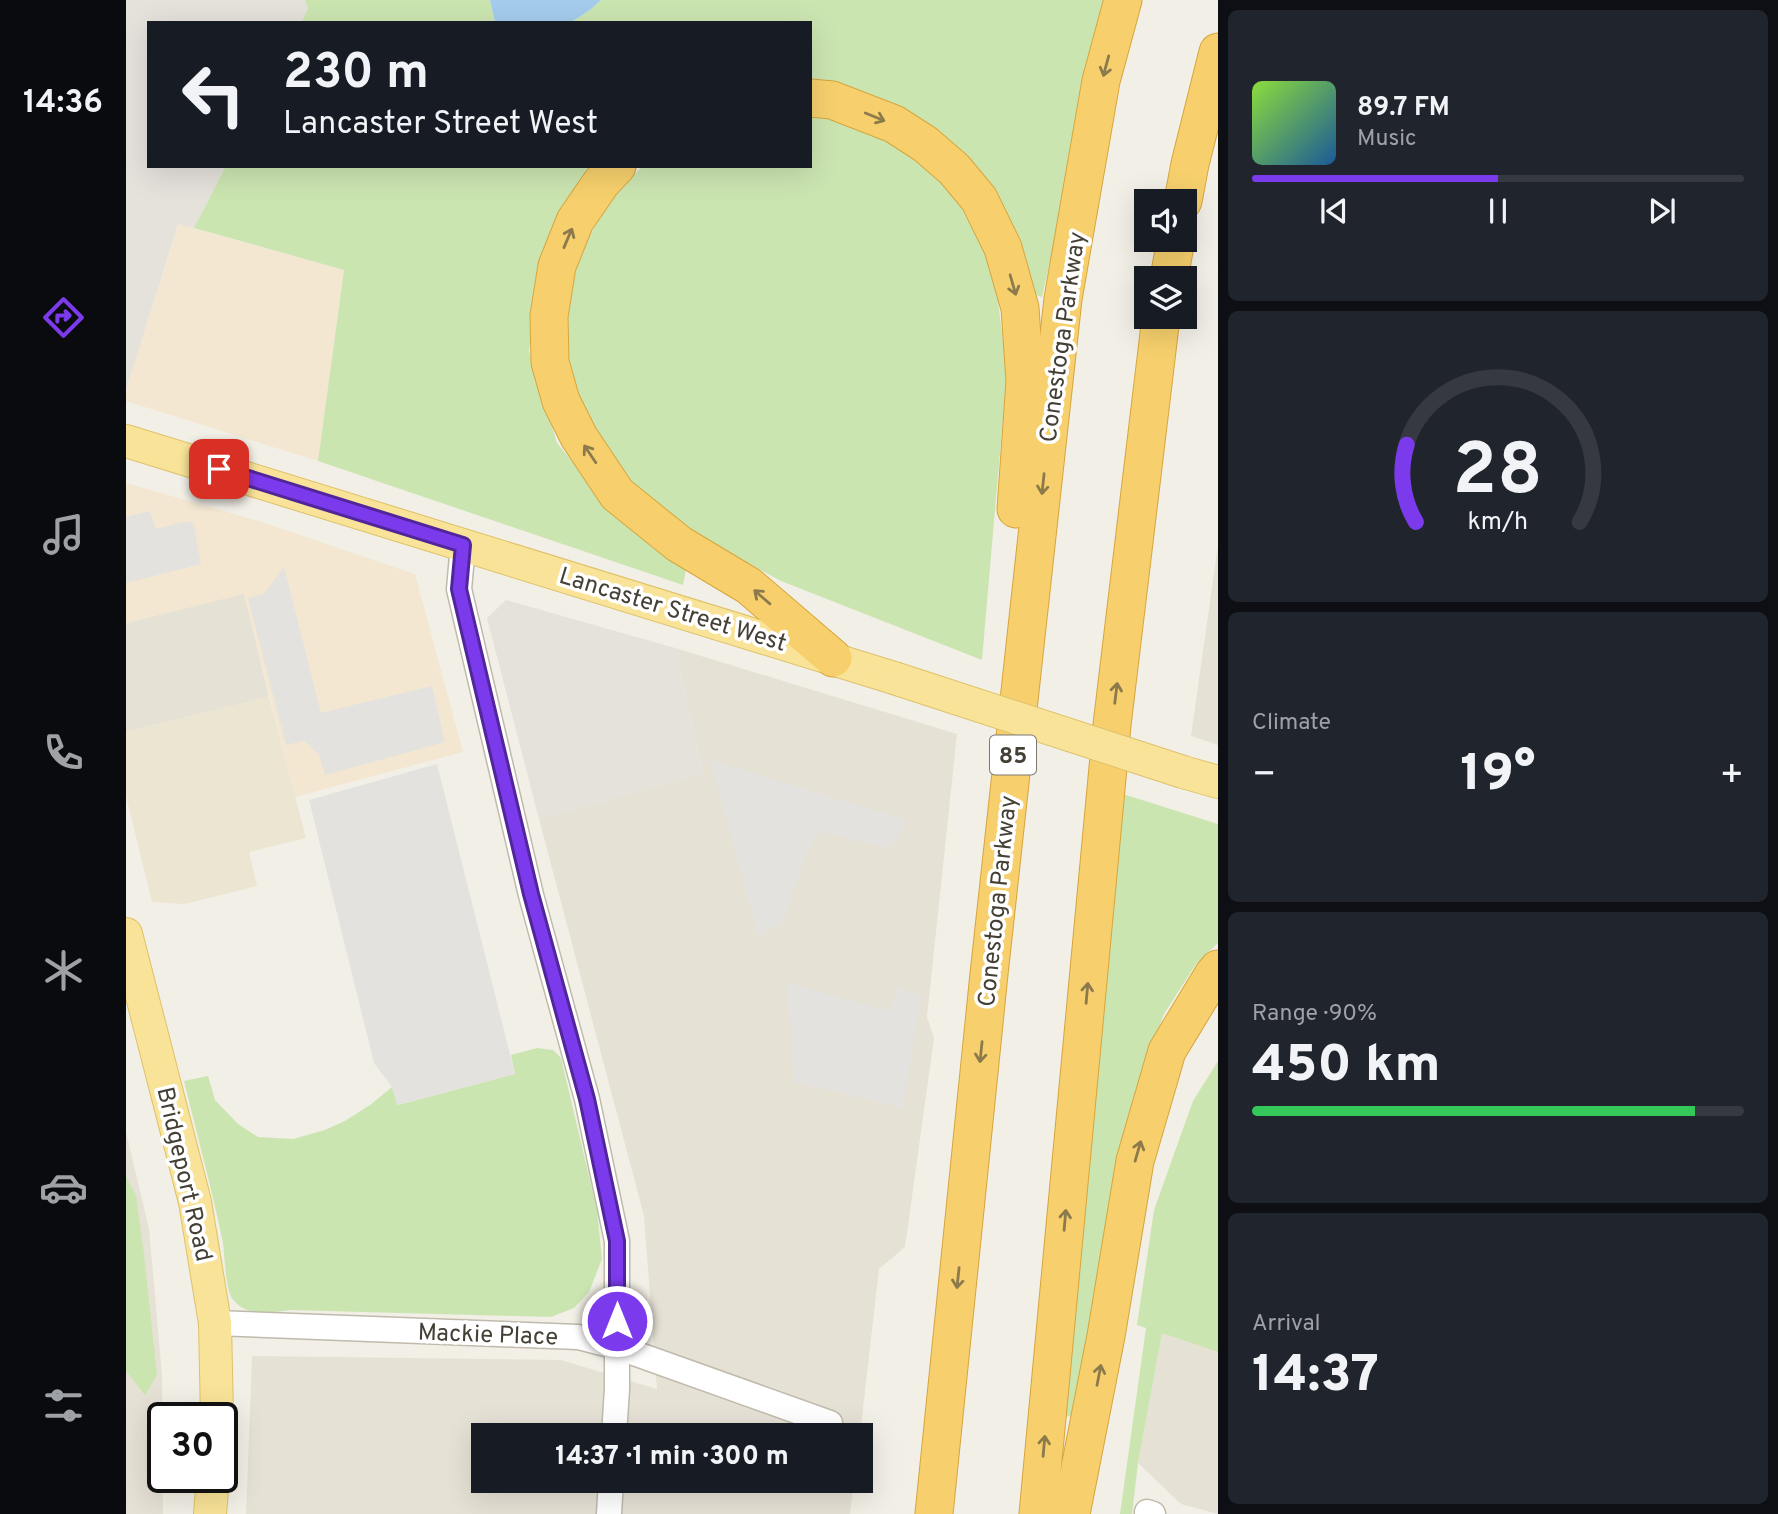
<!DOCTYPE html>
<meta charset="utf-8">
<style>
:root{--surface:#171b24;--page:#20242c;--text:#f1f3f6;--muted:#9ea1a6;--line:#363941;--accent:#7c3aed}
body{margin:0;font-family:Overpass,sans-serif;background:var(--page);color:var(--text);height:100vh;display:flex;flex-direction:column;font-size:26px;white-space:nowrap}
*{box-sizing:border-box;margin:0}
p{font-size:23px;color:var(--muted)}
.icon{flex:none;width:38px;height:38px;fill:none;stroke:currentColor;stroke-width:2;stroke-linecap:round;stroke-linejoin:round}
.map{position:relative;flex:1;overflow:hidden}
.details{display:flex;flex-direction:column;gap:10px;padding:10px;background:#0d0f14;width:560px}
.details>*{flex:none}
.guide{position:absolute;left:21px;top:21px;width:665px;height:147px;border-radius:0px;box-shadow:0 7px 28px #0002;background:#171b24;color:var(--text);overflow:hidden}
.controls{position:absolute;left:1008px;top:189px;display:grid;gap:14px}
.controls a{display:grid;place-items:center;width:63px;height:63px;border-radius:0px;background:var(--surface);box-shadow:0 7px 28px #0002;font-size:35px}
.speed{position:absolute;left:21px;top:1402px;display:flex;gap:14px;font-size:35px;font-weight:700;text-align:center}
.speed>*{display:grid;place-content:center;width:91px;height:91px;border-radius:50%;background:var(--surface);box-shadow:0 7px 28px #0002;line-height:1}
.speed .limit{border:4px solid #111;border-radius:10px;background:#fff;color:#111}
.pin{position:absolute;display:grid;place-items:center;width:60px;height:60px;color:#fff;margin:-30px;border-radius:14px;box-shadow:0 4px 10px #0006}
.me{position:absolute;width:77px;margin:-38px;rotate:0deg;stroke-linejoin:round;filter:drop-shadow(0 0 5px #0008)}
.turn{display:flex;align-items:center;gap:24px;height:147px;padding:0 21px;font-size:32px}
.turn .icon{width:91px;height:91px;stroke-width:2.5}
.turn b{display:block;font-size:49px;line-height:60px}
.big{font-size:52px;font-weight:800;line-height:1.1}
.details .widget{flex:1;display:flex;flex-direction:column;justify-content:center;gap:10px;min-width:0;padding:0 24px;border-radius:10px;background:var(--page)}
.details .dial{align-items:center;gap:0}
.dial svg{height:182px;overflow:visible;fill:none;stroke:var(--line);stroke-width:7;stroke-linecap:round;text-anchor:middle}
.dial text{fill:var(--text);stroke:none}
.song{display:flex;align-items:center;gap:21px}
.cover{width:84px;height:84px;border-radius:10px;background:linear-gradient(135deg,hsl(90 70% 55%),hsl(210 70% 35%))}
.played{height:7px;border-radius:4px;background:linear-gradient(90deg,var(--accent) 50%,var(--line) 50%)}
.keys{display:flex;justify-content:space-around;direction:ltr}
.heat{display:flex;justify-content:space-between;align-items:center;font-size:38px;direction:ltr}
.charge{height:10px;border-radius:5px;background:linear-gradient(90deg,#34c759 90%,var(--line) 0)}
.trip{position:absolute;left:345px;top:1423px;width:402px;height:70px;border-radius:0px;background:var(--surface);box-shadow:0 7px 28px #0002;font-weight:800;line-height:70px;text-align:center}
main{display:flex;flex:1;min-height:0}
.menu{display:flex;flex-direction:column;width:126px;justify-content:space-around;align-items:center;background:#090b0e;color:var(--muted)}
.menu .icon{width:49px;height:49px}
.menu .active{color:var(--accent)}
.menu b{font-size:32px;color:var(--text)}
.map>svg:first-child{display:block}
</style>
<main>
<nav class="menu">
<b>14:36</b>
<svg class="icon active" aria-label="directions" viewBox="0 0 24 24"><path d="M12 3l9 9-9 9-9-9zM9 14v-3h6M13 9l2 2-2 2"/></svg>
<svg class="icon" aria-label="music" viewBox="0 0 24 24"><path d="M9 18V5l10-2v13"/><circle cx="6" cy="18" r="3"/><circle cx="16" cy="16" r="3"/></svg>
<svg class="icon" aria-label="phone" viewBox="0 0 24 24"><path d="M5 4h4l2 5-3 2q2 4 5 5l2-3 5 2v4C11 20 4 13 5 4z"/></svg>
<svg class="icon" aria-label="climate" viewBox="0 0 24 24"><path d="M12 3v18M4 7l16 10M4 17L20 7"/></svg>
<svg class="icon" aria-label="car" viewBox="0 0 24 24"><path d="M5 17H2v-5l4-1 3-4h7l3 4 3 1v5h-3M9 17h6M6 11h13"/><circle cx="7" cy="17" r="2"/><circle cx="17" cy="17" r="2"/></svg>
<svg class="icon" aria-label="filters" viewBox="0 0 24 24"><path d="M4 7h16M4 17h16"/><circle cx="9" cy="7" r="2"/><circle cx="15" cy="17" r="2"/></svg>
</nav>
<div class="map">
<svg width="1092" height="1514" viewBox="0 0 1092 1514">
<rect width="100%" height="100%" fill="#f2efe6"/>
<g fill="#e6e1d5">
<path d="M 1092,545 L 1092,745 L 1065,736 Z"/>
<path d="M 118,593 L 143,697 L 0,732 L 0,623 Z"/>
<path d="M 549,648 L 831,734 L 801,1017 L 808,1038 L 779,1247 L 753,1269 L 734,1435 L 357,1435 L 357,1480 L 728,1481 L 724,1514 L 120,1514 L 126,1356 L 435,1360 L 531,1389 L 518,1216 L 413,819 L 577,773 Z"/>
<path d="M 0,1132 L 23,1229 L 36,1375 L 37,1514 L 0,1514 Z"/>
<path d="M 1037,1326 L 1092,1342 L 1092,1514 L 1055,1504 L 1012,1463 Z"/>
</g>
<g fill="#f3e7d2">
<path d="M 52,224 L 218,270 L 192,461 L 0,401 L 0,390 Z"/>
<path d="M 0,483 L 133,521 L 289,574 L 337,752 L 169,797 L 118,594 L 0,623 Z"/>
</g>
<g fill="#e5e1db">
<path d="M 0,0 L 179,0 L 182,8 L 175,23 L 23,23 L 23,166 L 100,166 L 68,228 L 52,224 L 0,390 Z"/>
<path d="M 380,600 L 549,648 L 577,773 L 413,819 L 361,618 Z"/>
</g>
<path fill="#ebe5d1" d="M 143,697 L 180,838 L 123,852 L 131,886 L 58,904 L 26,902 L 0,796 L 0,732 Z"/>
<g fill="#cbe5b1">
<path d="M 179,0 L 364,0 L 369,23 L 175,23 L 182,8 Z"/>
<path d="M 475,0 L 982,0 L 916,297 L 901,292 L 864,184 L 684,80 L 684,23 L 444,23 L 464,10 Z"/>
<path d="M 684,116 L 707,120 L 748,133 L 783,154 L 819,184 L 843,218 L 862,251 L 870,285 L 881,372 L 856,660 L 655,581 L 559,529 L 493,471 L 447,389 L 440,337 L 443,290 L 459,244 L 485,198 L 517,166 L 684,166 Z"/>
<path d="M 100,166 L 468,166 L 419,244 L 403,351 L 431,443 L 488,513 L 561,565 L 557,585 L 192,461 L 218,270 L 68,228 Z"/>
<path d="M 997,794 L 1092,824 L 1092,943 L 1070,964 L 1038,1014 L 1010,1088 L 948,1416 L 934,1417 Z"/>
<path d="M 411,1048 L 427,1050 L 435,1058 L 471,1210 L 476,1259 L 463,1292 L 448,1308 L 425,1317 L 164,1310 C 145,1313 123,1317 108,1301 C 99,1292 99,1257 97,1243 C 86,1189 71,1135 58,1081 L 82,1076 L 89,1100 L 112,1124 L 132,1137 L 167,1139 L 199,1130 L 219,1121 L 244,1105 L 266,1087 L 272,1105 L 389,1074 L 385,1055 Z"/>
<path d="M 1092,1061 L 1092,1352 L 1036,1333 L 1012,1463 L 1006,1514 L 994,1514 L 1020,1328 L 1011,1325 L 1028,1210 L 1067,1101 Z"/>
<path d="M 0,1176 L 10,1196 L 18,1254 L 31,1375 L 19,1395 L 0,1371 Z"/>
</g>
<g fill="#e3e2de">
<path d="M 24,511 L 30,529 L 57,522 L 67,522 L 75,564 L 0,583 L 0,517 Z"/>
<path d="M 158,567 L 195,713 L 306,686 L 319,742 L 199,775 L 193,755 L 178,741 L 160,745 L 122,598 L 138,594 Z"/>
<path d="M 584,760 L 780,820 L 771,840 L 758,848 L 696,832 L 690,837 L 678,860 L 658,920 L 633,938 Z"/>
<path d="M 311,764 L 389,1074 L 271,1105 L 266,1087 L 248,1063 L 183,800 Z"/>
<path d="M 661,983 L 763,1011 L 772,986 L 795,996 L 777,1108 L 668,1082 Z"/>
</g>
<path fill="#a5cced" d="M 364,0 L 475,0 L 464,10 L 444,23 L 369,23 Z"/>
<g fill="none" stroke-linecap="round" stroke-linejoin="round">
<defs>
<g id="minor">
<path d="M 337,545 L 333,589 L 405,895 L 461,1099 L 491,1241 L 491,1389 L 488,1435"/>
<path d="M 89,1323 L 452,1337 L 491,1347 L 704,1423"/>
<path d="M 1021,1512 L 1027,1514"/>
<path d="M 483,1514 L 485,1480"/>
</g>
<g id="major">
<path d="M 0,441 L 768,678"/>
<path d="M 1057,772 L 1092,782"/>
<path d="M 0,934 L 69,1202 L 89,1323 L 91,1418"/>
<path d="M 84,1514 L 87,1477"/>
</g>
<g id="highway">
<path d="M 684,98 L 706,100 L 768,124 L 799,144 L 828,169 L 853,199 L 877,248 L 894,308 L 899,381 L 890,509"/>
<path d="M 491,166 L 475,183 L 449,221 L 431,266 L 423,316 L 424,362 L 435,401 L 453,437 L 491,494 L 553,544 L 623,586 L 707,658"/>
<path d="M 1057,201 L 1064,164 L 1092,52"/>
<path d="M 1043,278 L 1050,240"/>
<path d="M 808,1514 L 863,974 L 937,299 L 975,81 L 997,0"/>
<path d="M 912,1514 L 986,725 L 1035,317"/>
<path d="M 945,1514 L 980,1336 L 1009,1161 L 1041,1051 L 1087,975 L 1092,969"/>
</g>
</defs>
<use href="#minor" stroke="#c0baac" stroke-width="27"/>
<use href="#major" stroke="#dec169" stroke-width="34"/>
<use href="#highway" stroke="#d6a53d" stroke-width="39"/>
<use href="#minor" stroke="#fff" stroke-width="24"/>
<use href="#major" stroke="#f9e398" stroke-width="32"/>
<use href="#highway" stroke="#f7d06d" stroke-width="37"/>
<defs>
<path id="major-bridge" d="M 768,678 L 1057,772"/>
</defs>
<use href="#major-bridge" stroke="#dec169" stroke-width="34" stroke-linecap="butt"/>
<use href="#major-bridge" stroke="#f9e398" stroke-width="32"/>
</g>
<defs><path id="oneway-shaft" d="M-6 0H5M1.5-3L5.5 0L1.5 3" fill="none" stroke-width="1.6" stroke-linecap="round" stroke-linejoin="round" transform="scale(1.75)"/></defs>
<g stroke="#8c7a4c">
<use href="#oneway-shaft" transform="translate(980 66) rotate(105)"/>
<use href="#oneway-shaft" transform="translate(749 117) rotate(22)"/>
<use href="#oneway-shaft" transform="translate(442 238) rotate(-67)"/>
<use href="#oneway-shaft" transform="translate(887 285) rotate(74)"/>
<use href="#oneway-shaft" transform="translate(464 454) rotate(-124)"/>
<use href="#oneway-shaft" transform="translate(917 484) rotate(96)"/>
<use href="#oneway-shaft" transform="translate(636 597) rotate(-139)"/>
<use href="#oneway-shaft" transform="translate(990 693) rotate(-83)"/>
<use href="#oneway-shaft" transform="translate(961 993) rotate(-85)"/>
<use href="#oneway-shaft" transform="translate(855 1052) rotate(96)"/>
<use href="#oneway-shaft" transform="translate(1012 1151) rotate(-74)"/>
<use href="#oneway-shaft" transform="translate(939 1220) rotate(-85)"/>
<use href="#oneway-shaft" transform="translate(832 1278) rotate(96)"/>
<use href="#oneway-shaft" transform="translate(973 1375) rotate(-79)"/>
<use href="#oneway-shaft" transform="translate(918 1446) rotate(-85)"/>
</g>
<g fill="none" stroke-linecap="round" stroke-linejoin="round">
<defs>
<path id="route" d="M 93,469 L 337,545 L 333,589 L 405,894 L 461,1099 L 491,1241 L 491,1321"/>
</defs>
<use href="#route" stroke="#51269a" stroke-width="18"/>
<use href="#route" stroke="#7c3aed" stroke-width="12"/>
</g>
<g text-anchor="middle" stroke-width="7" stroke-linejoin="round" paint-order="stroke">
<rect fill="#fff" stroke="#7d7972" stroke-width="2" x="864" y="735.5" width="46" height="39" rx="5"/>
<g font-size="23" font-weight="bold" fill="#454036">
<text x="887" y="763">85</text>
</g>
<g font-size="24" fill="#454036" stroke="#fff">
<text transform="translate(936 337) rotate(-82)" y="8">Conestoga Parkway</text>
<text transform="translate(547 609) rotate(17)" y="8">Lancaster Street West</text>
<text transform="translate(871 901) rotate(-84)" y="8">Conestoga Parkway</text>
<text transform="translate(59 1174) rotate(77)" y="8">Bridgeport Road</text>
<text transform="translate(362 1334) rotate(2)" y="8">Mackie Place</text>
</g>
</g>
</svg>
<div class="controls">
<a><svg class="icon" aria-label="sound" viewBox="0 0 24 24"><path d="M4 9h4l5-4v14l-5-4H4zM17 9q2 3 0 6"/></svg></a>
<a><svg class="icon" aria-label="layers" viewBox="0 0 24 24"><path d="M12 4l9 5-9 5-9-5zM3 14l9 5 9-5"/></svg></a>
</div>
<div class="speed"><div class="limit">30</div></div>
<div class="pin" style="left:93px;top:469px;background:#d93025"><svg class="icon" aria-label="arrive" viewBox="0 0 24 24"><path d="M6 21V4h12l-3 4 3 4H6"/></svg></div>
<svg class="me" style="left:491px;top:1321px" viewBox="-20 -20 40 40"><circle r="17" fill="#7c3aed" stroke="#fff" stroke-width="3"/><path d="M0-11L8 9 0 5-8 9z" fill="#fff"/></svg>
<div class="trip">14:37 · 1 min · 300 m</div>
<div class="guide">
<div class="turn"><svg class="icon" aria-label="left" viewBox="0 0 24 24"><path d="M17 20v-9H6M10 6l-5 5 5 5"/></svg><div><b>230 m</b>Lancaster Street West</div></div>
</div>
</div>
<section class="details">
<div class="widget">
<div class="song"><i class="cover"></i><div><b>89.7 FM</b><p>Music</p></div></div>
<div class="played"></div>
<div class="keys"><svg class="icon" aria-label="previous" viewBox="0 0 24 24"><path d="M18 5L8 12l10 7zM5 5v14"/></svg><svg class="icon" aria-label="pause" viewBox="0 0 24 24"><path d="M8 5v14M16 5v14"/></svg><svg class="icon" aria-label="next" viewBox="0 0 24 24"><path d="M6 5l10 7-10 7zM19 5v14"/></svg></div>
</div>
<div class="widget dial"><svg viewBox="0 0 100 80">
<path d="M14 69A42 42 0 1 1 86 69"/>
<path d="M14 69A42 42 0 0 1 10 35" stroke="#7c3aed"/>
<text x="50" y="56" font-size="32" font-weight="700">28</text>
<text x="50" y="72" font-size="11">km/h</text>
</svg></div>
<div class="widget"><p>Climate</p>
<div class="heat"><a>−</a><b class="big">19°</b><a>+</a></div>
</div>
<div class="widget"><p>Range · 90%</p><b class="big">450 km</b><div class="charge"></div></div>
<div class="widget"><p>Arrival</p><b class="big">14:37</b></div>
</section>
</main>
